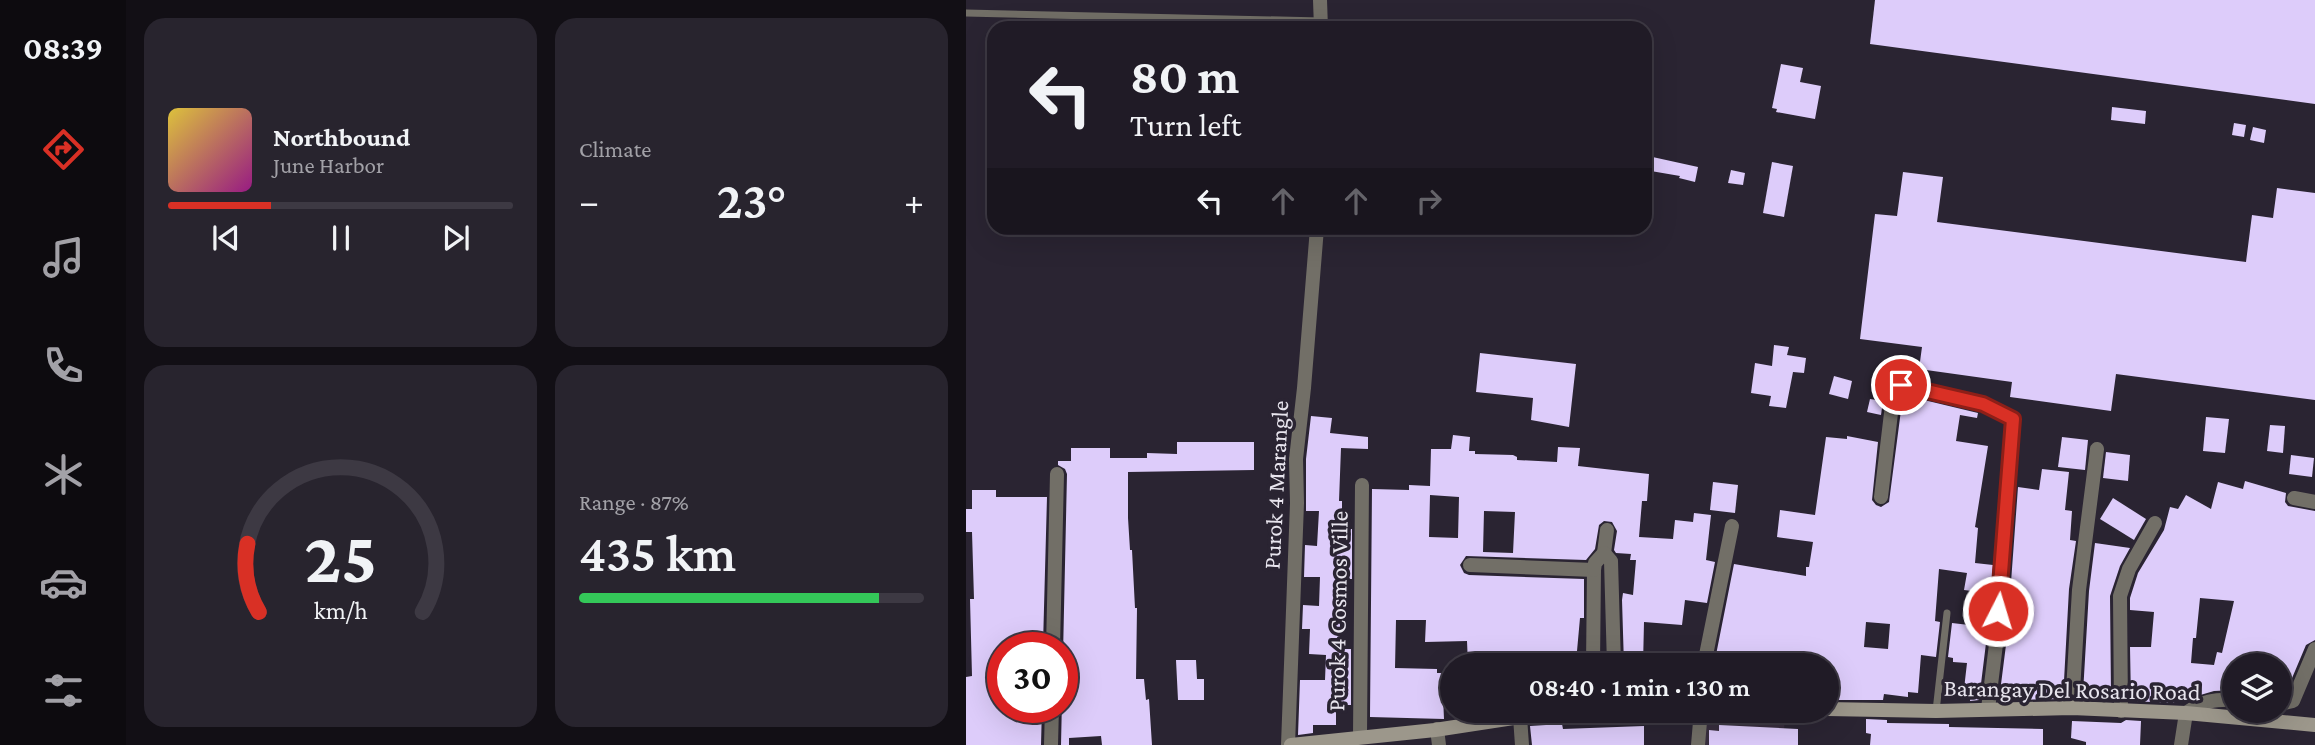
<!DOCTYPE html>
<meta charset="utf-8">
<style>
:root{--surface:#201b26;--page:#28242e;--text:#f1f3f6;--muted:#a2a1a7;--line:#3d3943;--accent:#d93025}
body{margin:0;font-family:"Crimson Pro",serif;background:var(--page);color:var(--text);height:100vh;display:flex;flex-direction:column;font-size:26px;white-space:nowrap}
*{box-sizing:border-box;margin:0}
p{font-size:23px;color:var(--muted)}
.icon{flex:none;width:38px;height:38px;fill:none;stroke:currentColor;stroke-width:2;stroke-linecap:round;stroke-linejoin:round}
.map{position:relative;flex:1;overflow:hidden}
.sheet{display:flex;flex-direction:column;gap:18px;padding:18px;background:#120f15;width:840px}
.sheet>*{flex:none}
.hud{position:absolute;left:21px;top:21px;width:665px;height:214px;border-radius:21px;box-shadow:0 7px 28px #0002,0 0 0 2px var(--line);background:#201b26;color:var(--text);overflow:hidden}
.controls{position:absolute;left:1256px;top:653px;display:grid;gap:14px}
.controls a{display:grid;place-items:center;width:70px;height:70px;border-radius:50%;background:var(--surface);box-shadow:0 7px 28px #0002,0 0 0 2px var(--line);font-size:35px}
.speed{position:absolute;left:21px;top:632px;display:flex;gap:14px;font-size:35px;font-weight:700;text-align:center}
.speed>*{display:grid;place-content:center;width:91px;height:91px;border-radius:50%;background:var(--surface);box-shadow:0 7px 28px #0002,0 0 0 2px var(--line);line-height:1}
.speed .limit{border:10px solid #d22;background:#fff;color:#111}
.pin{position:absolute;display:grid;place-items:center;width:60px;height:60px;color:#fff;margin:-30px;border:4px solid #fff;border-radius:50%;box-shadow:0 2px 7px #0007}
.me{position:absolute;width:77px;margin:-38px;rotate:5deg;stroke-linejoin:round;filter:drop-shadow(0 0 5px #0008)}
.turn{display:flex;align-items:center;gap:24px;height:147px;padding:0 28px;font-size:32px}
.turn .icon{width:91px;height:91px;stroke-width:2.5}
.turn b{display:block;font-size:49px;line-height:60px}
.lanes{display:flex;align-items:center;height:66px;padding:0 28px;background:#0003;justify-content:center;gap:35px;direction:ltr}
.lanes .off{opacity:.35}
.big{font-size:52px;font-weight:600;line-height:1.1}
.sheet .widget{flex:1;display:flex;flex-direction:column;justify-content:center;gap:10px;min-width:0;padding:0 24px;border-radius:21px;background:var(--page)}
.sheet .dial{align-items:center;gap:0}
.dial svg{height:182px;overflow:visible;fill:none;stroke:var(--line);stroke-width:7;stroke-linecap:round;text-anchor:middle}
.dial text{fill:var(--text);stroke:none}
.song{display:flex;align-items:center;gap:21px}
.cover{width:84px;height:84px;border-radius:10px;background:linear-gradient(135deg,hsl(50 70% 55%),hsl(310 70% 35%))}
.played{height:7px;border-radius:4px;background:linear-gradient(90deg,var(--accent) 30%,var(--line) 30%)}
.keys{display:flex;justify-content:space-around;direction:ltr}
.heat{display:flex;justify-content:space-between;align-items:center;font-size:38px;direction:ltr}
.charge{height:10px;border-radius:5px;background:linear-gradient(90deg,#34c759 87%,var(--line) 0)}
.sheet .tiles{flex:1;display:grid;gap:18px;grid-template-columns:repeat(2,1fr)}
.trip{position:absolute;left:474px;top:653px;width:399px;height:70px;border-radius:35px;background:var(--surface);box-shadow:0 7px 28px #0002,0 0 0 2px var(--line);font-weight:600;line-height:70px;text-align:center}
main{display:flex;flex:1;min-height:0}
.tab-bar{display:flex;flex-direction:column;width:126px;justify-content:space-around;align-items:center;background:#0d0b0f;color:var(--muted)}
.tab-bar .icon{width:49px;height:49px}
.tab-bar .active{color:var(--accent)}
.tab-bar b{font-size:32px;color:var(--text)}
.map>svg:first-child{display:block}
</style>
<main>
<nav class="tab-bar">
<b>08:39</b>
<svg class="icon active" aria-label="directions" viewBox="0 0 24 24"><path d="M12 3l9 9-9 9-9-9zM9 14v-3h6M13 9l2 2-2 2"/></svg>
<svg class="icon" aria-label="music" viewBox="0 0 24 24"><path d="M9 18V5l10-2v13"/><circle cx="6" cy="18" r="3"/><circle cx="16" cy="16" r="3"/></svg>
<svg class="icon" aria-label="phone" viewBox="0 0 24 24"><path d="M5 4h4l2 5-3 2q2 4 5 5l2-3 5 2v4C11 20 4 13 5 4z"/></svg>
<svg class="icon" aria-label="climate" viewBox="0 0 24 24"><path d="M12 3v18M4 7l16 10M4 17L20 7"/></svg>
<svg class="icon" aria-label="car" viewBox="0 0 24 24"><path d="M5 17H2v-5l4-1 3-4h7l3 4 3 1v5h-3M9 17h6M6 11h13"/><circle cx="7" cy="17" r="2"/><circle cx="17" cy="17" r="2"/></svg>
<svg class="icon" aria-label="filters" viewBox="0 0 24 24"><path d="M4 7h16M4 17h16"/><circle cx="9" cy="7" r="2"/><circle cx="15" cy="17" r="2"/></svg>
</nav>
<section class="sheet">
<div class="tiles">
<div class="widget">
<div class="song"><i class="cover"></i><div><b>Northbound</b><p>June Harbor</p></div></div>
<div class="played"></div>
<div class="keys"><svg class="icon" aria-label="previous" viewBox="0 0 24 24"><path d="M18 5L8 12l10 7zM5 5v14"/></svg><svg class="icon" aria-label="pause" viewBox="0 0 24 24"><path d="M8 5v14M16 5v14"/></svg><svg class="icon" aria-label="next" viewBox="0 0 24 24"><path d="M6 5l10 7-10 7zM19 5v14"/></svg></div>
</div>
<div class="widget"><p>Climate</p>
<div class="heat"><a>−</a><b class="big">23°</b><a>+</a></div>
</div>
<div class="widget dial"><svg viewBox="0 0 100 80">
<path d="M14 69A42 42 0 1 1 86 69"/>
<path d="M14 69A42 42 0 0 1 9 39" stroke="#d93025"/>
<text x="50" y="56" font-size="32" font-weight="700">25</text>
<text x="50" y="72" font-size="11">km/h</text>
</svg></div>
<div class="widget"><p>Range · 87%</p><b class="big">435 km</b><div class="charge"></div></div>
</div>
</section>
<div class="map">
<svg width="1349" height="745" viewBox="0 0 1349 745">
<rect width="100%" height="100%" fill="#2a2432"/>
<path fill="#382e3e" d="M 819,716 L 817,745 L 736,745 L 738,718 Z"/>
<g fill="#ddccfa" fill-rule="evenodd">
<path d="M 909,0 L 1349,0 L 1349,104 L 904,44 Z"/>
<path d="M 815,64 L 837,68 L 834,82 L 855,86 L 849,119 L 810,112 L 811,109 L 806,108 Z"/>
<path d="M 1146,107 L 1180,111 L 1179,124 L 1145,120 Z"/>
<path d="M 1268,123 L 1280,125 L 1278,137 L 1266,135 Z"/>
<path d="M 1287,127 L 1300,130 L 1298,143 L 1284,140 Z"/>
<path d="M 682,156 L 732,167 L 729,182 L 713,178 L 714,176 L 679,170 Z"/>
<path d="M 806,162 L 827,166 L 818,217 L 797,213 Z"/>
<path d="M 765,170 L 779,173 L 777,185 L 762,183 Z"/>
<path d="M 937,172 L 977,177 L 971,222 L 1280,262 L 1286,215 L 1307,218 L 1311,188 L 1349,193 L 1349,400 L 1150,374 L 1145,411 L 1044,397 L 1046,382 L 953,369 L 956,347 L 894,339 L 909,214 L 931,216 Z"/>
<path d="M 808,345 L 823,347 L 821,355 L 840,358 L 838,373 L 827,372 L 820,408 L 803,406 L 805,396 L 785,393 L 789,363 L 806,366 Z"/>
<path d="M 514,353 L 610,364 L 603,427 L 565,420 L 567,398 L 510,392 Z"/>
<path d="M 868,376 L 886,381 L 882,399 L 863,394 Z"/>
<path d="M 937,395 L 1012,413 L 1011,418 L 994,415 L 990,441 L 1022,446 L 1009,527 L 1012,528 L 1009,563 L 1027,565 L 1021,635 L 1013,700 L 1004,701 L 1005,690 L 998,689 L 1001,663 L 987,662 L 987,658 L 982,657 L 986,623 L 1003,625 L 1006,591 L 998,590 L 1001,573 L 973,569 L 969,621 L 974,622 L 970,657 L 955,655 L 952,693 L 942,692 L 942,697 L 918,694 L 917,700 L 872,700 L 872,689 L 861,688 L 861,665 L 748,665 L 768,564 L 840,576 L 840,567 L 843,567 L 847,542 L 811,537 L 814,510 L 849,515 L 860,437 L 881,439 L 881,436 L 912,442 L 906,500 L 910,505 L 915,507 L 923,502 ZM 900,622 L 924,624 L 922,649 L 898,647 Z"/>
<path d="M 904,399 L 917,401 L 915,415 L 901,412 Z"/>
<path d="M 345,416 L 366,418 L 364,433 L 402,437 L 402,449 L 375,448 L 373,501 L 376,501 L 376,514 L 379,514 L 378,529 L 386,529 L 386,579 L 374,579 L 374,649 L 385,649 L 385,705 L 370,705 L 370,725 L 347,725 L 347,733 L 332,735 L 334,680 L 359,680 L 360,655 L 343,654 L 344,629 L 336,629 L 337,605 L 353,606 L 354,577 L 338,577 L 339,545 L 351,546 L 353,511 L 340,511 L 340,459 Z"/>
<path d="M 1240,417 L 1263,419 L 1259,453 L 1237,451 Z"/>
<path d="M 1304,425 L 1319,426 L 1317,453 L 1301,451 Z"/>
<path d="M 487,435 L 504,437 L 503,451 L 509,451 L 509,454 L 547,455 L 551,457 L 551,460 L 591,462 L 592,447 L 614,448 L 612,466 L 683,474 L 681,501 L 676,501 L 673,537 L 707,539 L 709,520 L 727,522 L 728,513 L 745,515 L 740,560 L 749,562 L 741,603 L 719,600 L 716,625 L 678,622 L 677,665 L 658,665 L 656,600 L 657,593 L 667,595 L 670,560 L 664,560 L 665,554 L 650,553 L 648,550 L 651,531 L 646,522 L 638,521 L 633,525 L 629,549 L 620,560 L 500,556 L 494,565 L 498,573 L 503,575 L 618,579 L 618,618 L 614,618 L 611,651 L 618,651 L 617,665 L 502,665 L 501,641 L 459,642 L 460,620 L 430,620 L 429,668 L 471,669 L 471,673 L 476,673 L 478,719 L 404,717 L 406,489 L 443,490 L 443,485 L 464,486 L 465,449 L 485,449 ZM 464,495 L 493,497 L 492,538 L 463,537 ZM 518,511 L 549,512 L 547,553 L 517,552 Z"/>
<path d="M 1096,437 L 1122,440 L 1119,470 L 1092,467 Z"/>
<path d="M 211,442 L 288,442 L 288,470 L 162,472 L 162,518 L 164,550 L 166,550 L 169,608 L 171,608 L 170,679 L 178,679 L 180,700 L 183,699 L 186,745 L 136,745 L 135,736 L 103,738 L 103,745 L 95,745 L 101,474 L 99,469 L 92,465 L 92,461 L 105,461 L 105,448 L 144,448 L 144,458 L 181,458 L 181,453 L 211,454 Z"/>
<path d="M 1140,452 L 1164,455 L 1162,481 L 1137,478 Z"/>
<path d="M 1325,455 L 1348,458 L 1346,477 L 1323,474 Z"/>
<path d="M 1076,469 L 1103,472 L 1099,510 L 1106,511 L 1104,540 L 1110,541 L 1103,589 L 1097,699 L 1033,700 L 1041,637 L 1052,487 L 1073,490 Z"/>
<path d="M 1279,481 L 1320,493 L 1319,502 L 1322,506 L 1349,511 L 1349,640 L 1340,645 L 1321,690 L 1314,688 L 1314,665 L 1288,660 L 1287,665 L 1269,665 L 1269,690 L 1248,691 L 1231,696 L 1209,693 L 1208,703 L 1165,701 L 1164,647 L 1185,647 L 1188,612 L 1164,610 L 1164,598 L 1172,573 L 1198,530 L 1204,507 L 1212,509 L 1220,495 L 1245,509 L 1252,482 L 1277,489 ZM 1234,598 L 1268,601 L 1256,653 L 1251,652 L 1248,665 L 1225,663 L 1227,638 L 1230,638 Z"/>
<path d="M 747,482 L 772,485 L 769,513 L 744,510 Z"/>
<path d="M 6,490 L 30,490 L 30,497 L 81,497 L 77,645 L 37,646 L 37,707 L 76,707 L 75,745 L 0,745 L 0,677 L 6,676 L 4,599 L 8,599 L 6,532 L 0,532 L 0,509 L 6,509 Z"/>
<path d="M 1147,498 L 1180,519 L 1168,540 L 1134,519 Z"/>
<path d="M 1129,543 L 1164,548 L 1154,566 L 1144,596 L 1145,694 L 1117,693 L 1123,591 Z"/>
<path d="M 210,660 L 230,660 L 231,679 L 238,679 L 238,700 L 212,700 Z"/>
<path d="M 900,719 L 921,720 L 921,723 L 983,724 L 983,727 L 1077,729 L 1077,745 L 904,745 L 905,734 L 900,733 Z"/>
<path d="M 1160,720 L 1175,721 L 1174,745 L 1120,745 L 1120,742 L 1105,738 L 1106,721 L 1155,723 Z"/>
<path d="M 596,724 L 597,729 L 678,726 L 678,745 L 566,745 L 564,726 Z"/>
<path d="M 753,725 L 832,729 L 832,745 L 743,745 L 743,730 L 753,731 Z"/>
</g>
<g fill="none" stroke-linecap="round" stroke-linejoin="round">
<g stroke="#726f67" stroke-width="7">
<path d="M 0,13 L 355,21"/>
<path d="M 970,711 L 981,613"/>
</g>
<g stroke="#726f67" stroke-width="14">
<path d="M 354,0 L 355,28"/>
<path d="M 915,497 L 928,388 L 935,385 L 1017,404 L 1047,419 L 1031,636 L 1022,709"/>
<path d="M 1328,498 L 1349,502"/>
<path d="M 638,553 L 641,530"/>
<path d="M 504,565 L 628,570 L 627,665"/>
<path d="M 628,570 L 629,563 L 638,553 L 645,561 L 648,665"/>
<path d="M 87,648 L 91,474"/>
<path d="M 738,665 L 766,526"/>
<path d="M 1314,704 L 1327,701 L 1349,649"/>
<path d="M 1106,708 L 1113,590 L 1131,449"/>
<path d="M 1155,711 L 1154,596 L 1163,569 L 1189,523"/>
<path d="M 1220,713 C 1238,701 1247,699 1269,700"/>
<path d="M 554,717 L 556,745"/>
<path d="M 471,729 L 473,745"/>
<path d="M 394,737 L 396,485"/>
<path d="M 85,745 L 86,707"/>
<path d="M 322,745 L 331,503 L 330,459 L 338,388 L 351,228"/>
<path d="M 732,745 L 735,710"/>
</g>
<path stroke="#726f67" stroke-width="14" d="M 1215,745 L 1220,713"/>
<g stroke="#9c978b" stroke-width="14">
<path d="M 861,709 L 970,711 L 1106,708 L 1220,713 L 1349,725"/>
<path d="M 325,745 L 469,730 L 554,717 L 627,712 L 688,710"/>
</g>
</g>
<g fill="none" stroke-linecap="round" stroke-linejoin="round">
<defs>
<path id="route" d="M 935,385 L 1017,404 L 1047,419 L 1032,611"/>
</defs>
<use href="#route" stroke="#8d1f18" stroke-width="18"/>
<use href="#route" stroke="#d93025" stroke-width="12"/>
</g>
<g text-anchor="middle" stroke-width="7" stroke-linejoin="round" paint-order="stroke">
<g font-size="24" fill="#e8e5ee" stroke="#2a2432">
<text transform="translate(310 485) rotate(-87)" y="8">Purok 4 Marangle</text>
<text transform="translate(372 611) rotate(-89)" y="8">Purok 4 Cosmos Ville</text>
<text transform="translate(1106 690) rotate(1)" y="8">Barangay Del Rosario Road</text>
</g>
</g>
</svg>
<div class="controls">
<a><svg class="icon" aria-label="layers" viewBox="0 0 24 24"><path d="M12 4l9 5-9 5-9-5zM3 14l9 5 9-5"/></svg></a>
</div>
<div class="speed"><div class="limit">30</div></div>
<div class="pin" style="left:935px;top:385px;background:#d93025"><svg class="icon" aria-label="arrive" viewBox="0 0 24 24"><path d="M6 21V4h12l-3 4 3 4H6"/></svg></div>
<svg class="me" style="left:1032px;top:611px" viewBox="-20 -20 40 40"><circle r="17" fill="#d93025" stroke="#fff" stroke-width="3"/><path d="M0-11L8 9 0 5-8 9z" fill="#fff"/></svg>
<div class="trip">08:40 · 1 min · 130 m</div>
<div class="hud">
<div class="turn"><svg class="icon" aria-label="left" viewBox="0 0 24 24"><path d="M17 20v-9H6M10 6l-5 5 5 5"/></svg><div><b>80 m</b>Turn left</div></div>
<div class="lanes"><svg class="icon" aria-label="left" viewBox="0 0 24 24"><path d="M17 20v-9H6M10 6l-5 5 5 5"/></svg><svg class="icon off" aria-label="ahead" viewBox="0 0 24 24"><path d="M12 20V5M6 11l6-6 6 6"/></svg><svg class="icon off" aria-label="ahead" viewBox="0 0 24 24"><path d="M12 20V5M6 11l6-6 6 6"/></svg><svg class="icon off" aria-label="right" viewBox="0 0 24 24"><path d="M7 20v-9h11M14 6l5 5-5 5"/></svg></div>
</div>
</div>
</main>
